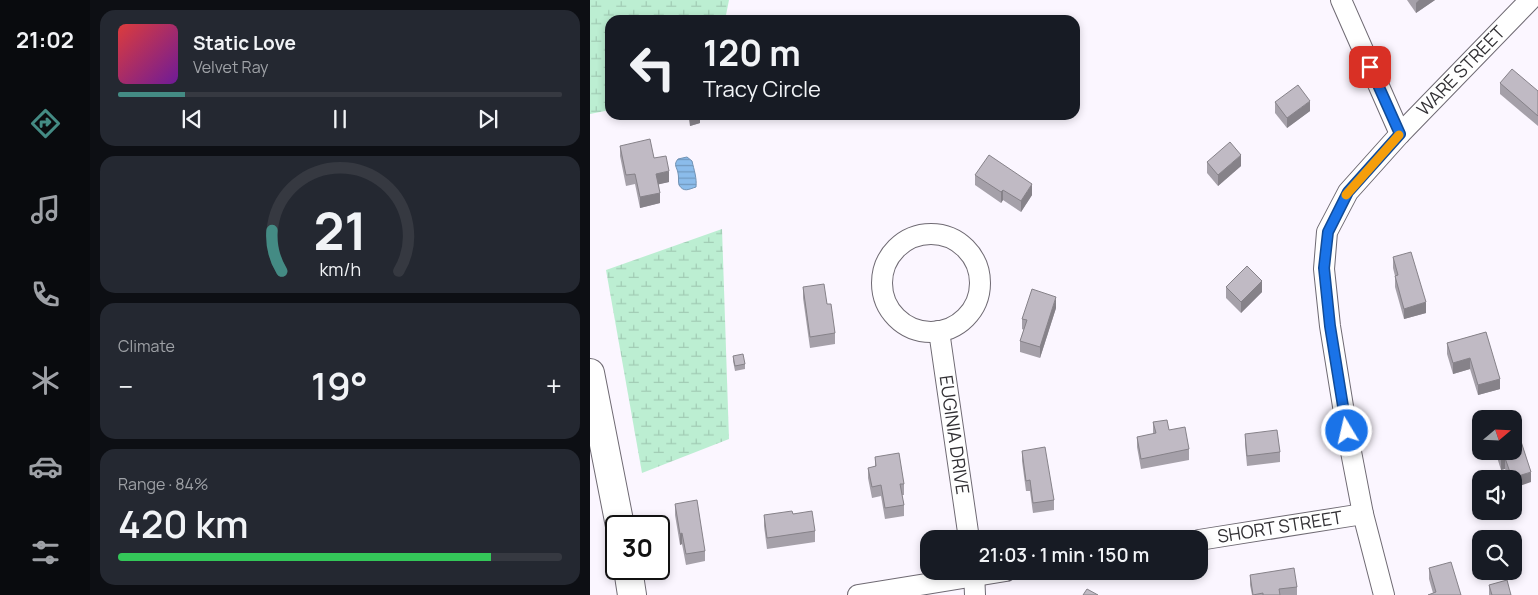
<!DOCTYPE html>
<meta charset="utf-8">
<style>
:root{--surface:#171b24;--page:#242831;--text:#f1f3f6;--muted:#9ea1a6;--line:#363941;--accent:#448b84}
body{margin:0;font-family:Manrope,sans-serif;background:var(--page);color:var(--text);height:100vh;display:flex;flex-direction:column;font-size:19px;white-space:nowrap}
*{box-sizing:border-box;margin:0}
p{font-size:16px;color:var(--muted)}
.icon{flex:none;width:28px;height:28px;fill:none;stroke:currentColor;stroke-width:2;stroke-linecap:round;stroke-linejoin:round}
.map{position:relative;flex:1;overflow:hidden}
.panel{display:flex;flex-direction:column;gap:10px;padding:10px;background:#0d0f14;width:500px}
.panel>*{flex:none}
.guide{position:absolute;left:15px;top:15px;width:475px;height:105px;border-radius:15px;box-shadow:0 2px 8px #0003;background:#171b24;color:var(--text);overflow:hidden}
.needle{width:32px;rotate:71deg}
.controls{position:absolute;left:882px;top:410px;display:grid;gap:10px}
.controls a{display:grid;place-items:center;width:50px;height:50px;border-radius:10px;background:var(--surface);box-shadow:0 2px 8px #0003;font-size:25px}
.speed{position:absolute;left:15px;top:515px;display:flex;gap:10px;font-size:25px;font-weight:700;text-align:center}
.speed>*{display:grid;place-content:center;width:65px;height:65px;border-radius:50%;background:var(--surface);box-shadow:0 2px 8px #0003;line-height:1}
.speed .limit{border:2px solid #111;border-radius:8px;background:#fff;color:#111}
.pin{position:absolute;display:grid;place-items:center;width:42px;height:42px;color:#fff;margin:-21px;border-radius:10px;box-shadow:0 2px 8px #0006}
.me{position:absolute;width:55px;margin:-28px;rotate:351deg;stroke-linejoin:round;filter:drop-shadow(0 0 4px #0008)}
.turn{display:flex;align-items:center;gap:18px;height:105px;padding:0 15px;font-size:22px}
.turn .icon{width:65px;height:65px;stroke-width:2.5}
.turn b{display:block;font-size:35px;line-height:42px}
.big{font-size:38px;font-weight:600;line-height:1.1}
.panel .tile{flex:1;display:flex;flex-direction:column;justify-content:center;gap:8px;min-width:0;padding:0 18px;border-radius:15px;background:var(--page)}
.panel .dial{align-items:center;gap:0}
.dial svg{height:130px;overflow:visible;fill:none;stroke:var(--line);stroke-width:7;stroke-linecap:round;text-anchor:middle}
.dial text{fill:var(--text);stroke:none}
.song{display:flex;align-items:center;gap:15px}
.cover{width:60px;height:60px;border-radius:8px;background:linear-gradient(135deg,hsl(0 70% 55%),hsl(280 70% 35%))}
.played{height:5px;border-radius:2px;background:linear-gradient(90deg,var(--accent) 15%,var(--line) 15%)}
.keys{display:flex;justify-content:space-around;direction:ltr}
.heat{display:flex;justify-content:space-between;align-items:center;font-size:28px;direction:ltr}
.charge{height:8px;border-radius:4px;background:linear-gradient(90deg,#34c759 84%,var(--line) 0)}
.trip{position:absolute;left:330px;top:530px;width:288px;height:50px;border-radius:15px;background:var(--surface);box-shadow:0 2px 8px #0003;font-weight:600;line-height:50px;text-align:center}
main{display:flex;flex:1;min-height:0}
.tabs{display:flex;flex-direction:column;width:90px;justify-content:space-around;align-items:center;background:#090b0e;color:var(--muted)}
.tabs .icon{width:35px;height:35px}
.tabs .active{color:var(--accent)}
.tabs b{font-size:22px;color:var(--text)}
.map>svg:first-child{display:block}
</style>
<main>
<nav class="tabs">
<b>21:02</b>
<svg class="icon active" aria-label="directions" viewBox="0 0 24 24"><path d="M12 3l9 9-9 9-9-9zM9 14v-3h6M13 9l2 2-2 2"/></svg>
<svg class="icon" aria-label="music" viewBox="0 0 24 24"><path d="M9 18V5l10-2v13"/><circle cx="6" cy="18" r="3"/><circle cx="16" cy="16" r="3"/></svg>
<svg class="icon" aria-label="phone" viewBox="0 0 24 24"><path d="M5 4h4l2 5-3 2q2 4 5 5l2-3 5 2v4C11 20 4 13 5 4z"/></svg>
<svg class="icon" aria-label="climate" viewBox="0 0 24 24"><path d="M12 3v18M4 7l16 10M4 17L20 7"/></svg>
<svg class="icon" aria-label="car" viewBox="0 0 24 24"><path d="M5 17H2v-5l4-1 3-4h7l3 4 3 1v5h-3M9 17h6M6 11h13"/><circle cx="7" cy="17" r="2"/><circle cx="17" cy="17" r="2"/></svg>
<svg class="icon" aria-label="filters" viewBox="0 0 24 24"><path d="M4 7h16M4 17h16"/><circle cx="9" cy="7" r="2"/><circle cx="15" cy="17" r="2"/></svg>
</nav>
<section class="panel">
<div class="tile">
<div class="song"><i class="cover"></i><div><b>Static Love</b><p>Velvet Ray</p></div></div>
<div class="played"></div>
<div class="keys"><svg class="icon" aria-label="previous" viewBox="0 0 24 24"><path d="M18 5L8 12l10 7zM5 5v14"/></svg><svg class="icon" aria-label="pause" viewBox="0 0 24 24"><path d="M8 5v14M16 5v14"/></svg><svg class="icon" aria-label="next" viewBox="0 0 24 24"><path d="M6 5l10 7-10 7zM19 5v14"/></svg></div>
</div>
<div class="tile dial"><svg viewBox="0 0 100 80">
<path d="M14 69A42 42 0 1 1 86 69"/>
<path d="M14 69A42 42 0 0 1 8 44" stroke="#448b84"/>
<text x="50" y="56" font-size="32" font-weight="700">21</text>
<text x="50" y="72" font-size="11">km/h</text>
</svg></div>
<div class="tile"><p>Climate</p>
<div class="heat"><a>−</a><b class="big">19°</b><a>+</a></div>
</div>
<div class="tile"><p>Range · 84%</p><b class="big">420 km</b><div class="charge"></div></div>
</section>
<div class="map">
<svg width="948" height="595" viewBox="0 0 948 595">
<defs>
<pattern id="wetland-marsh" width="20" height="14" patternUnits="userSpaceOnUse" patternTransform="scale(1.25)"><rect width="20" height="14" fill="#bceed2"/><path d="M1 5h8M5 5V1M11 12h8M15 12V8" fill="none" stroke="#a2ccb5"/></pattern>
<pattern id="water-rules" width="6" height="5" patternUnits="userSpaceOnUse" patternTransform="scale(1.25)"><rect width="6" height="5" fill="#8bbceb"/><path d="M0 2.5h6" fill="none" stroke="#7299bf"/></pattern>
</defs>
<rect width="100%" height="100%" fill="#fbf6ff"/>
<g fill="url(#wetland-marsh)">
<path d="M 0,0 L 139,0 L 135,20 L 20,20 L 20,110 L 0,114 Z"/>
<path d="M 132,229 L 139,439 L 52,473 L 16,270 Z"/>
</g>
<path fill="url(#water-rules)" stroke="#7092b4" d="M 97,157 L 102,161 C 104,170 107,178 106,187 C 99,189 94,193 89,185 C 88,181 89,177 88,173 C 87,167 83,165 88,159 Z"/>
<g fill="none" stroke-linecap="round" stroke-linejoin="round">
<defs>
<g id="street">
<path d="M 751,0 L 810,134"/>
<circle cx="341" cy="283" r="49"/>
<path id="s1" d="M 349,331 L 379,539"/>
<path id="s2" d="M 609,540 L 773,514"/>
<path d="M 384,571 L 385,595"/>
<path d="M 268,595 L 416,571"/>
<path id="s3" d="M 794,595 L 773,514 L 757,431 L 740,326 L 734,269 L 737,232 L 758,192 L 810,134 L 940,0"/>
</g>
<g id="secondary">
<path d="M 0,373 L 30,526"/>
<path d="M 38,569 L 42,595"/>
</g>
</defs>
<use href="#street" stroke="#6f6a73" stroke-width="22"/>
<use href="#secondary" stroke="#6f6a73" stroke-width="30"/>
<use href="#street" stroke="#fff" stroke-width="20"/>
<use href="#secondary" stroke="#fff" stroke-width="28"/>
</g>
<g fill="#a5a0a9">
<path d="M 817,0 L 845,0 L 826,13 Z"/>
<path d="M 910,83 L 948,91 L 948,126 L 910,94 Z"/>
<path d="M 685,102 L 720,111 L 697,128 L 685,113 Z"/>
<path d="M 98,115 L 110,115 L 110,123 L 100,126 Z"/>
<path d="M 30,146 L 64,158 L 79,182 L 69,184 L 70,203 L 50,208 L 45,184 L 36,186 L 30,156 Z"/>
<path d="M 617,162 L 651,166 L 628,186 L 617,173 Z"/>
<path d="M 385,175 L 442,195 L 431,212 L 413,200 L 411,203 L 385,185 Z"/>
<path d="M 803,257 L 836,313 L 814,319 L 805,287 L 805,276 L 803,268 Z"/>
<path d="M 213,287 L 237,304 L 245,333 L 245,344 L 220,348 L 213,298 Z"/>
<path d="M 636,287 L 672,292 L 651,313 L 636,298 Z"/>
<path d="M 466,308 L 450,358 L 430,352 L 430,341 L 434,330 L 432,329 L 432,319 Z"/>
<path d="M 896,332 L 910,389 L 888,395 L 880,369 L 863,374 L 857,354 L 857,343 Z"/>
<path d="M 143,356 L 155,364 L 155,369 L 145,371 L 143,361 Z"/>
<path d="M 563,422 L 579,430 L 599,449 L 599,460 L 551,469 L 547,447 L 547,437 L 563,434 Z"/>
<path d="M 655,434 L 690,452 L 690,462 L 657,466 L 655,444 Z"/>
<path d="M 432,451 L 464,500 L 464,510 L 443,513 L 440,491 L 436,491 L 432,461 Z"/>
<path d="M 905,451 L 924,451 L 941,482 L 924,479 L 919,479 L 915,469 L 911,470 Z"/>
<path d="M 285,457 L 314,484 L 314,495 L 312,495 L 314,505 L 314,516 L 295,519 L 291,496 L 282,498 L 278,478 L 278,468 L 285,467 Z"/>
<path d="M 85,504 L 115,551 L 115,561 L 96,565 L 92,544 L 90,545 L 85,515 Z"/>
<path d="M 203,514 L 225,531 L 225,542 L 177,549 L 174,526 L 174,515 Z"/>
<path d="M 839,568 L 871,595 L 843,593 L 839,579 Z"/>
<path d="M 660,575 L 707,587 L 707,595 L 662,595 L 660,585 Z"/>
<path d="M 899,585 L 921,595 L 899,595 Z"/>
</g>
<g fill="#868289">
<path d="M 829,0 L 845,0 L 826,13 L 826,3 Z"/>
<path d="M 720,101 L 720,111 L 697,128 L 697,118 Z"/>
<path d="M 110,118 L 110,123 L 100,126 L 100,120 Z"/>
<path d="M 651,155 L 651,166 L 628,186 L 628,175 Z"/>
<path d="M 79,171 L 79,182 L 66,185 L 66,174 Z"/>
<path d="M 442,184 L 442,195 L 431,212 L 431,201 Z"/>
<path d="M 413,190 L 413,200 L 411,203 L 411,192 Z"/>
<path d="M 70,193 L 70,203 L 50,208 L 50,197 Z"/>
<path d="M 672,281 L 672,292 L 651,313 L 651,302 Z"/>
<path d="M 466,297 L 466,308 L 450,358 L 450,347 Z"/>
<path d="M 836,302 L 836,313 L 814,319 L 814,309 Z"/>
<path d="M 880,358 L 880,369 L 863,374 L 863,363 Z"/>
<path d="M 910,379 L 910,389 L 888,395 L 888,385 Z"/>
<path d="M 915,458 L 915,469 L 911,470 L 911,460 Z"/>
<path d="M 941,472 L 941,482 L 924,488 L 924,479 L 922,478 Z"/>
<path d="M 92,533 L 92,544 L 90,545 L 90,534 Z"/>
</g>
<g fill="#c0bac4" stroke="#868289">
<path d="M 922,69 L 948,91 L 948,116 L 910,83 Z"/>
<path d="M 708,85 L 720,101 L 697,118 L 685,102 Z"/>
<path d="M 99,115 L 110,115 L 110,118 L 100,120 Z"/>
<path d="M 60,139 L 64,158 L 76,156 L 79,171 L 66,174 L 70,193 L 50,197 L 45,174 L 36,175 L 30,146 Z"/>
<path d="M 640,142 L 651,155 L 628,175 L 617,162 Z"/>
<path d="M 399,155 L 442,184 L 431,201 L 413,190 L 411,192 L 385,175 Z"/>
<path d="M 821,252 L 836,302 L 814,309 L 805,276 L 808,275 L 803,257 Z"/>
<path d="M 657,266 L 672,281 L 651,302 L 636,287 Z"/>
<path d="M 234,284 L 237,304 L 241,304 L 245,333 L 220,337 L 213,287 Z"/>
<path d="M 442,289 L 466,297 L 450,347 L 430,341 L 437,320 L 432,319 Z"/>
<path d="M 896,332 L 910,379 L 888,385 L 880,358 L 863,363 L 857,343 Z"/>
<path d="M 153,354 L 155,364 L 145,366 L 143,356 Z"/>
<path d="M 577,420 L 579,430 L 595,427 L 599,449 L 551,459 L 547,437 L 566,433 L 563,422 Z"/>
<path d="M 924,420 L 941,472 L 922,478 L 915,458 L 911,460 L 908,451 L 924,451 Z"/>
<path d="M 687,430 L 690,452 L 657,456 L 655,434 Z"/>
<path d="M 455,447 L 464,500 L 443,503 L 440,480 L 436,481 L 432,451 Z"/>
<path d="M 309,453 L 314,484 L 310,484 L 314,505 L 295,508 L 291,485 L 282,487 L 278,468 L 286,466 L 285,457 Z"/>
<path d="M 107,500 L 115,551 L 96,554 L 92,533 L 90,534 L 85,504 Z"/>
<path d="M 202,511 L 203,514 L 222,511 L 225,531 L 177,538 L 174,515 Z"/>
<path d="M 861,562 L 871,595 L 838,595 L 846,592 L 839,568 Z"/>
<path d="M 704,568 L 707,587 L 689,589 L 690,595 L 673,595 L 673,593 L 663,595 L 660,575 Z"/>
<path d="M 917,580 L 921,595 L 902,595 L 899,585 Z"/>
<path d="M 497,589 L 508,595 L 493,595 Z"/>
</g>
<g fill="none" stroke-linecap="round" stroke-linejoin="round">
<defs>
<path id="route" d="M 757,431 L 740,326 L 734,268 L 738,232 L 758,192 L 810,134 L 780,67"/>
</defs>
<use href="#route" stroke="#114b97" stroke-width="12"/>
<use href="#route" stroke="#1a73e8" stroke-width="9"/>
<path stroke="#f59e0b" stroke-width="9" d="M 756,195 L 809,135"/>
</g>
<g text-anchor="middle" stroke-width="4.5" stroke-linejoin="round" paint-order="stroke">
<g font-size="18" fill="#323034" stroke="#fff">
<text dy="6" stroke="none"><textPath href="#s3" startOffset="580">WARE STREET</textPath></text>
<text dy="6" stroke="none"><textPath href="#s1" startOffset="105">EUGINIA DRIVE</textPath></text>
<text dy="6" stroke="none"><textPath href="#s2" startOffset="82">SHORT STREET</textPath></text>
</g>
</g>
</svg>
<div class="controls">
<a><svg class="needle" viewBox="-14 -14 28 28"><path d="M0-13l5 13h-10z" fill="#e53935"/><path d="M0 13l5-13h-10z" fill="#9ea1a6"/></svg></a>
<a><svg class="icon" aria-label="sound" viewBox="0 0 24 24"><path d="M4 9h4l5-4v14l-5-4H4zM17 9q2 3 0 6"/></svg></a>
<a><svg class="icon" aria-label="search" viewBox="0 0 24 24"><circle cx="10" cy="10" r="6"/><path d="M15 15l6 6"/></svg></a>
</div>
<div class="speed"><div class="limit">30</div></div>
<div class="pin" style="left:780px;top:67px;background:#d93025"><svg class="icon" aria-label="arrive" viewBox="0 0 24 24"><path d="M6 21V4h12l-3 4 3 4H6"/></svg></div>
<svg class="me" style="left:757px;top:431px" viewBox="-20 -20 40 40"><circle r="17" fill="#1a73e8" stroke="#fff" stroke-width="3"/><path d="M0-11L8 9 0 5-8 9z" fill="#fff"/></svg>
<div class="trip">21:03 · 1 min · 150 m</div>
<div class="guide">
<div class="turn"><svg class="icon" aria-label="left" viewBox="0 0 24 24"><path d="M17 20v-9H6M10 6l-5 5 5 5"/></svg><div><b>120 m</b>Tracy Circle</div></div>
</div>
</div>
</main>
